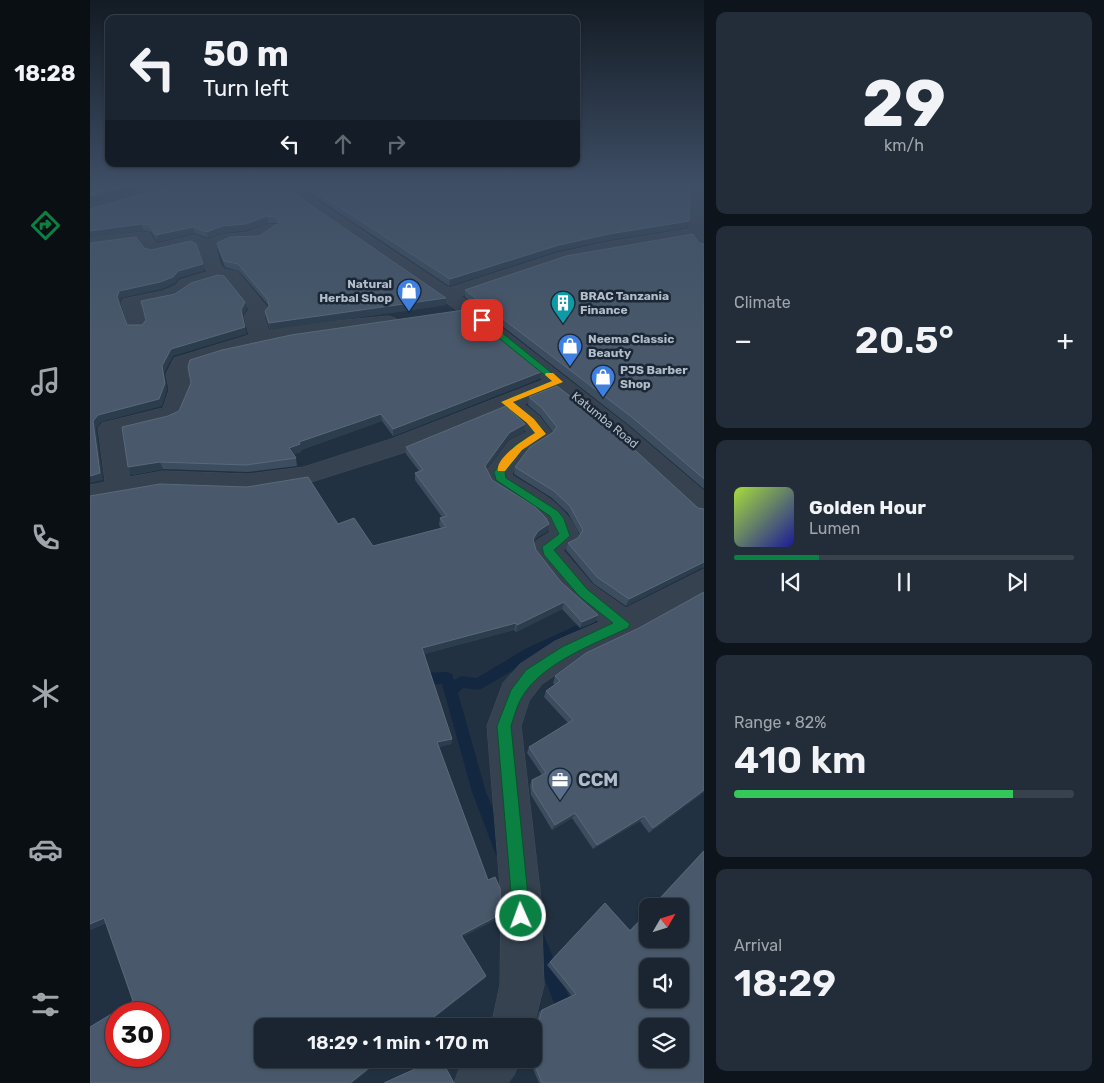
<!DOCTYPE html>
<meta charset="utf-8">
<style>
:root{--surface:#1a2531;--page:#232d39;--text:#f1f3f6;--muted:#9fa5ab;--line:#38424d;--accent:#0b8043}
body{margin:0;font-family:Rubik,sans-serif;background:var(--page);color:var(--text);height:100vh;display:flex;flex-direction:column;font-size:19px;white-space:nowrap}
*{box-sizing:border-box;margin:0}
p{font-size:16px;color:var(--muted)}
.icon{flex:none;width:28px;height:28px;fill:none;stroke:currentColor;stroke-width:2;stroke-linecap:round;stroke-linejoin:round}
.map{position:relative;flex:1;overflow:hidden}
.sheet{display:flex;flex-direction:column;gap:12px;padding:12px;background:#0e141b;width:400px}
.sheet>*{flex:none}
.hud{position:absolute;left:15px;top:15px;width:475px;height:152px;border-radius:10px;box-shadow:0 1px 4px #0004,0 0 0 1px var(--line);background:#1a2531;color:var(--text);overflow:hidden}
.needle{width:32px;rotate:51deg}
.buttons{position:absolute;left:549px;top:898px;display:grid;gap:10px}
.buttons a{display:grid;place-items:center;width:50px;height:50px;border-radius:10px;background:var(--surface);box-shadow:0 1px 4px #0004,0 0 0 1px var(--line);font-size:25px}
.speed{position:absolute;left:15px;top:1002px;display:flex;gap:10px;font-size:25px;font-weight:700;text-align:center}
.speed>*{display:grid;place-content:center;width:65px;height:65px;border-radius:50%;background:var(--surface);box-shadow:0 1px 4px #0004,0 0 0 1px var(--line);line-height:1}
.speed .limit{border:8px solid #d22;background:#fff;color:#111}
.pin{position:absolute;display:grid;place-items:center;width:42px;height:42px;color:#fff;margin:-21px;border-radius:10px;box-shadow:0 2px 8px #0006}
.me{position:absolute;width:55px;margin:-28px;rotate:358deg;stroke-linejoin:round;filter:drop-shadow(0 0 4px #0008)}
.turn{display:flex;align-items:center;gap:18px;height:105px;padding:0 15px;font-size:22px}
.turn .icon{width:65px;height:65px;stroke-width:2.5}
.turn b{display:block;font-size:35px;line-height:42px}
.lanes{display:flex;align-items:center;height:48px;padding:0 15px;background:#0003;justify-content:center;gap:25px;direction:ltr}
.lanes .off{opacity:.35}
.big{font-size:38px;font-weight:600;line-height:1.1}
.sheet .widget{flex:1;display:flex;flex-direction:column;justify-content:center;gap:8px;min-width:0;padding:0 18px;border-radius:10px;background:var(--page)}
.sheet .dial{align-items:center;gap:0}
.dial b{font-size:65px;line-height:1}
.song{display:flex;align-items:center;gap:15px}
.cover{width:60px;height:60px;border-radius:8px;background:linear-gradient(135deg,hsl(80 70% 55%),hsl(240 70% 35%))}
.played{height:5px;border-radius:2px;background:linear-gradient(90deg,var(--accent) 25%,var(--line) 25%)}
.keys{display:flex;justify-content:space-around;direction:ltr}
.heat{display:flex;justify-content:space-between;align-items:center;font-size:28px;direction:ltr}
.charge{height:8px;border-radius:4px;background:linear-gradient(90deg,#34c759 82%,var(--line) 0)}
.trip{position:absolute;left:164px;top:1018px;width:288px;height:50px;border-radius:10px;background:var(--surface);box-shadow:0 1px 4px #0004,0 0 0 1px var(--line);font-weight:600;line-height:50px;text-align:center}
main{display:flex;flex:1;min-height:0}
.dock{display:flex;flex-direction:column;width:90px;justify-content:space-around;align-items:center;background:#0a0f14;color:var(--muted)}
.dock .icon{width:35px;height:35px}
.dock .on{color:var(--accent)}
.dock b{font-size:22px;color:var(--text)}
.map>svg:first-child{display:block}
</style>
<main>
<nav class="dock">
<b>18:28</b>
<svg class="icon on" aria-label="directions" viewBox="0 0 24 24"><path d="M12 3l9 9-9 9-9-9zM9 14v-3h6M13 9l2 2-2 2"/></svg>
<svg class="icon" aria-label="music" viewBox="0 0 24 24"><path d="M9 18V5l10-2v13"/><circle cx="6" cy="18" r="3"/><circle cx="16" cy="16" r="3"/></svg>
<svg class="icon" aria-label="phone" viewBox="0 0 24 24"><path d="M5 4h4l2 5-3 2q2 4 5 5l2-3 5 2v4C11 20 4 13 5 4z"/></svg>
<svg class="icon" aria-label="climate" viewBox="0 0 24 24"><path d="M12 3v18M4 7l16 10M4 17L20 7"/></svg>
<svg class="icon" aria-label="car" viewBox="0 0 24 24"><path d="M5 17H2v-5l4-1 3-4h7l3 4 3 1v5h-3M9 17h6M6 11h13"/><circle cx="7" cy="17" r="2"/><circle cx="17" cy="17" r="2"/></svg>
<svg class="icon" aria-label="filters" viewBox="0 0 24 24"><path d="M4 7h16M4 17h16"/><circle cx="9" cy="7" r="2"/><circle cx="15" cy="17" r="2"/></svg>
</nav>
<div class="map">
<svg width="614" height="1083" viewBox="0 0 614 1083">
<rect width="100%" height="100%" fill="#223141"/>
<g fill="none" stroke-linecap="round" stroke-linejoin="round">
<g fill="#132840" fill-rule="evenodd">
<path d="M 512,617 L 516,618 L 518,622 L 516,626 C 472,641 433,664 393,688 L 388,690 L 373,688 L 368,693 L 396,792 L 420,849 L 418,855 L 412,857 L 406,855 L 382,792 L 352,684 L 326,685 L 321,683 L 319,679 L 321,675 L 326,673 L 357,672 L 362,674 L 364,680 L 371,676 L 387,678 L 435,649 L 485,626 Z"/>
<path d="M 448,932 L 454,935 L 486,1014 L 483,1020 L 477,1023 L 471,1020 L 439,941 L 442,935 Z"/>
</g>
<defs>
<g id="minor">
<path d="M 73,184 L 97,184 L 95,187 L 0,214 L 0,204 Z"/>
<path d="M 185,184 L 202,184 L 359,288 L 468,253 L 518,242 L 599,229 L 600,184 L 614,184 L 614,250 L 608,249 L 602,238 L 474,261 L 371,296 L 539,427 L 614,491 L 614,515 L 605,513 L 523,437 L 466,391 L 434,404 L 449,416 L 463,434 L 459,439 L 437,453 L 422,473 L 422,475 C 452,495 474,501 489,536 L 485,543 L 473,550 L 503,585 L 536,608 L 614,569 L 614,594 L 545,633 L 487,661 L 452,684 L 439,701 L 431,726 L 451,899 L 454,985 L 442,1033 L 442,1026 L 401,1026 L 410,985 L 411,899 L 397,726 L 413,683 L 430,664 L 465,641 L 509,622 C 490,607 447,570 443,547 L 447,540 L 460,532 C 452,510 421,499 402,486 L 396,472 L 419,441 L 437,432 L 415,411 L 319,451 L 215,484 L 158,492 L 73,489 L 0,503 L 0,485 L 15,482 L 8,428 L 12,423 L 73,408 L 79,390 L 76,374 L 84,358 L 159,335 L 154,316 L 159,309 L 136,281 L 129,280 L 102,288 L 99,292 L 86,299 L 51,307 L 57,326 L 54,330 L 40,330 L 31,303 L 33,299 L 73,291 L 86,285 L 90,280 L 117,272 L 112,264 L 109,249 L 103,246 L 63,255 L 57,254 L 49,242 L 0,248 L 0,238 L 53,232 L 59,233 L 67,244 L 105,235 L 118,240 C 136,232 139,235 157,232 C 167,230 175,222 187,225 L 189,228 L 169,241 L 141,242 L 126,248 L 130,264 L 134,269 L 148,272 L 178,308 L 179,312 L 174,317 L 179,331 L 214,324 L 298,316 L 305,318 L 308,322 L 305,326 L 298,328 L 214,336 L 154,348 L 100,366 L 98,374 L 101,390 L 91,417 L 80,422 L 33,433 L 40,477 L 73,471 L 158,474 L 214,467 L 301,439 L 453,380 L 371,313 Z"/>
<path d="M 377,1059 L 431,1059 L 424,1075 L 418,1083 L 364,1083 L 370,1066 Z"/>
</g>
</defs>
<use href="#minor" stroke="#424e5c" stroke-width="1"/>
<use href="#minor" fill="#364250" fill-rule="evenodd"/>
</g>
<g fill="#3c4d5f" fill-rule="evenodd">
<path d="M 190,184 L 356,305 L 180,330 L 176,318 L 175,311 L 179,306 L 149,271 L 135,267 L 128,249 L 127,243 L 169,236 L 188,224 L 187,223 L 178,223 L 157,230 L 133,233 L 118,238 L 105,233 L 68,242 L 61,232 L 53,230 L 0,238 Z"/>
<path d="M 206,184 L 600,184 L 597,227 L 518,240 L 467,251 L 359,286 Z"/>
<path d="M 609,243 L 614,244 L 614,489 L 540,426 L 375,297 L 375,290 Z"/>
<path d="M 449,379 L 303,436 L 292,421 L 211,450 L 211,452 L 204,454 L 206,458 L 207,466 L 158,472 L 73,469 L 42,475 L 38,467 Z"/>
<path d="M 439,397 L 608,508 L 614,509 L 614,568 L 613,567 L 536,606 L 504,584 L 476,550 L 478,543 L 488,538 L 490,535 L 478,513 L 462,498 L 424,474 L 425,467 L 463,432 L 450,415 L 438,405 Z"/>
<path d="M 416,406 L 435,424 L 434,432 L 418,440 L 397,469 L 402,480 L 444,506 L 456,518 L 459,524 L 458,531 L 446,538 L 444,542 L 446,550 L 471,582 L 508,615 L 505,622 L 490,628 L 472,609 L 426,632 L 424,630 L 334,654 L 362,739 L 361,744 L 349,747 L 398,880 L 405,877 L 410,888 L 411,914 L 409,918 L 372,937 L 396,976 L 395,978 L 334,1026 L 172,1026 L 172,1059 L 292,1059 L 262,1083 L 0,1083 L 0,1027 L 43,1001 L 16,923 L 0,930 L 0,496 L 70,484 L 157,487 L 218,477 L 248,524 L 264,518 L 283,546 L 351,528 L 349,525 L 350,518 L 352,517 L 325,480 L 325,473 L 329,471 L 316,454 L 316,447 ZM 26,1014 L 69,1014 L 69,1056 L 26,1056 Z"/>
<path d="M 614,592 L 614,792 L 559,833 L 550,821 L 503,849 L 482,818 L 462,830 L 441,795 L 440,785 L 442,780 L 452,775 L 437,753 L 439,747 L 478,723 L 454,697 L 456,691 L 465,685 L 463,683 L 465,676 Z"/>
<path d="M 614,850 L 614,1083 L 449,1083 L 439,1059 L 442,1059 L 442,1026 L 430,1026 L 443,1026 L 444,1032 L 449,1012 L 452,1010 L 482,996 L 457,965 L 515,903 L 540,930 L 558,911 L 558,939 L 590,939 L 590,906 L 562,906 ZM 558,966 L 590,966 L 590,999 L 558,999 ZM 558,1026 L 590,1026 L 590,1059 L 558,1059 Z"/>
</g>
<g fill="#2c3d4e">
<path d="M 42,184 L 66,184 L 0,202 L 0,196 Z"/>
<path d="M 177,216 L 178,223 L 157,230 L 133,233 L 118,238 L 117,232 L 132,226 Z"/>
<path d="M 599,221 L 597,227 L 518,240 L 467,251 L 359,286 L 360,279 L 469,245 L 519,234 Z"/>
<path d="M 51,224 L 53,230 L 0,238 L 0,231 Z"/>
<path d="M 103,227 L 105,233 L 68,242 L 66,235 Z"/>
<path d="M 113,264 L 114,271 L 89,278 L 85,283 L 72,289 L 31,298 L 29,304 L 27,297 L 29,291 L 88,271 Z"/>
<path d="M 356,298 L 356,305 L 180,330 L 179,323 Z"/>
<path d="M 155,302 L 157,309 L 152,316 L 151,310 Z"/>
<path d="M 155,327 L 157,334 L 83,356 L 74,373 L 77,390 L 72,406 L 11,422 L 6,428 L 13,480 L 0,483 L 3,421 L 8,415 L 72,366 L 81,349 Z"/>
<path d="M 451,372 L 449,379 L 303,436 L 303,429 Z"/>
<path d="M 291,414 L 292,421 L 211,450 L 211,452 L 201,455 L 199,448 L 209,442 Z"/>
<path d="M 435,424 L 434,432 L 418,440 L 394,473 L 395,466 L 419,433 Z"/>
<path d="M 70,462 L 73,469 L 42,475 L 38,467 Z"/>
<path d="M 459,524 L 458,531 L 446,538 L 441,546 L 443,539 L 448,531 Z"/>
<path d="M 614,562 L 613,567 L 536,606 L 539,599 Z"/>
<path d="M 474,602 L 472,609 L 426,632 L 427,625 Z"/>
<path d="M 508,615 L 505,622 L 490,628 L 492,622 Z"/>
<path d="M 426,623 L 424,630 L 331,655 L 332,648 Z"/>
<path d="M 362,739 L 361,744 L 346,748 L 347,742 Z"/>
<path d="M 614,790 L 614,792 L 559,833 L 563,828 Z"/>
<path d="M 485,813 L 482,818 L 462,830 L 465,825 Z"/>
<path d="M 554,816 L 550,821 L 503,849 L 507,845 Z"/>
<path d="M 411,914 L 409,918 L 370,938 L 371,935 Z"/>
<path d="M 14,918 L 19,921 L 0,930 L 0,924 Z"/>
<path d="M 396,976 L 395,978 L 334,1026 L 332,1026 Z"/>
<path d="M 290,1059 L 292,1059 L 262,1083 L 260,1083 Z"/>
</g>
<g fill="#49596b" stroke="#59697a" fill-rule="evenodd">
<path d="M 0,184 L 42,184 L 0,196 Z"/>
<path d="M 89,184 L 190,184 L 356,298 L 179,323 L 175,311 L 179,306 L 178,300 L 148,264 L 134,261 L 127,243 L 140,237 L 169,236 L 189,223 L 186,217 L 177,216 L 156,224 L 132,226 L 117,232 L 103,227 L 66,235 L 59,225 L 51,224 L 0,231 L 0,209 Z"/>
<path d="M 214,184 L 600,184 L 599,221 L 519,234 L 469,245 L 360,279 Z"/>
<path d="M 603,234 L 609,243 L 614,244 L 614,479 L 543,418 L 375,290 L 476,256 Z"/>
<path d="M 46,237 L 54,248 L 61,250 L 101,241 L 106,244 L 113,264 L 88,271 L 83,277 L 70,282 L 29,291 L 27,297 L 37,325 L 52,325 L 56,320 L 51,301 L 85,294 L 101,283 L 128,275 L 134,276 L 155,302 L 151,310 L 155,327 L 81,349 L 72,366 L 75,383 L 69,399 L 8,415 L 3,421 L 10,473 L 0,476 L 0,243 Z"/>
<path d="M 374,310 L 451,372 L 303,429 L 291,414 L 209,442 L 210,444 L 199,448 L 206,458 L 156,465 L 70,462 L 38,467 L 32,427 L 78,416 L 89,411 L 101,383 L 98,367 L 100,360 L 132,350 L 201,335 Z"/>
<path d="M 467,386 L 524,431 L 608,508 L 614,509 L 614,562 L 539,599 L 507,577 L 478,543 L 488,538 L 493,530 L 480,506 L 464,491 L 425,467 L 440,447 L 462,433 L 467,427 L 452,408 L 439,397 Z"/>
<path d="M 416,406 L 435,424 L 419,433 L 395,466 L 402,480 L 444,506 L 456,518 L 459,524 L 448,531 L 443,539 L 446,550 L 471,582 L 508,615 L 492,622 L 474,602 L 427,625 L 426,623 L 332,648 L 362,739 L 347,742 L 398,880 L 405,877 L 410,888 L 411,914 L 371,935 L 396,976 L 332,1026 L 172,1026 L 172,1059 L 290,1059 L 260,1083 L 0,1083 L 0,1027 L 43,1001 L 14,918 L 0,924 L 0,496 L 70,484 L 157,487 L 218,477 L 248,524 L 264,518 L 283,546 L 356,527 L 350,518 L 357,516 L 325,473 L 333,470 L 316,447 ZM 26,1014 L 69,1014 L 69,1056 L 26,1056 Z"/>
<path d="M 614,592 L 614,790 L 563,828 L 554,816 L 507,845 L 485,813 L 465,825 L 443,790 L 442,780 L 456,773 L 439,747 L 483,720 L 456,691 L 470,681 L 465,676 L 496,653 L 549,628 Z"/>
<path d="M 614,851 L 614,1083 L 452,1083 L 442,1058 L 442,1026 L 430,1026 L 443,1026 L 443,1032 L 446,1033 L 452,1010 L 486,994 L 460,962 L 515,903 L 540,931 L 558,912 L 558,939 L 590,939 L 590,906 L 563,906 ZM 558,966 L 590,966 L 590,999 L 558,999 ZM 558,1026 L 590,1026 L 590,1059 L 558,1059 Z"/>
<path d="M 347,1059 L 351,1059 L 364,1083 L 294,1083 Z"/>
</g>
<linearGradient id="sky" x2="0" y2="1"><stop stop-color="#131b24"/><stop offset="0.55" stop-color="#3e4e65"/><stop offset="1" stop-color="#3e4e65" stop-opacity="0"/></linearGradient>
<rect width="614" height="336" fill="url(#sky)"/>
<path fill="#0b8043" stroke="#07532c" d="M 389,319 L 395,319 L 473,382 L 423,402 L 444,419 L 456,434 L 432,450 L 415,472 L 416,478 L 468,511 L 474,519 L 480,536 L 464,550 L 497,589 L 540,624 L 538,628 C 504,644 452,663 432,697 C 427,705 424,717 421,726 L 440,916 L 437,922 L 431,925 L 425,922 L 423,916 L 407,726 L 421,690 L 436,670 L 472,647 L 523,623 L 489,596 L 454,555 L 452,547 L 469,534 L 460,516 L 406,480 L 404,472 L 425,445 L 445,433 L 437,423 L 411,402 L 462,381 L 389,322 Z"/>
<path fill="#f59e0b" d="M 456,373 L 463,373 L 473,382 L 423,402 L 444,419 L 456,434 L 432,450 L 415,471 L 408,471 C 405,458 435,439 445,433 L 437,423 L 411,402 L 462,381 L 455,375 Z"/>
<defs>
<symbol id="shop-pin" viewBox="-11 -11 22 30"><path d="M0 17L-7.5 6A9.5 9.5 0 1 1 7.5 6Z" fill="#3f7fe0" stroke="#1b2735"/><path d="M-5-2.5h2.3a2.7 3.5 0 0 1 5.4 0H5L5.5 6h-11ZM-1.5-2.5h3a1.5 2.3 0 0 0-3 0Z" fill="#fff"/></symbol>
<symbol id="building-pin" viewBox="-11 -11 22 30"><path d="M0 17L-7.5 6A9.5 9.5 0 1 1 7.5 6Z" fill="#0f9aa8" stroke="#1b2735"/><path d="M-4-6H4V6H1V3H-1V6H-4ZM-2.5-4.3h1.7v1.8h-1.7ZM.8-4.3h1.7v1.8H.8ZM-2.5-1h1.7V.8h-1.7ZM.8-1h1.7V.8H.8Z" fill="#fff"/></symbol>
<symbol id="office-pin" viewBox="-11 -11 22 30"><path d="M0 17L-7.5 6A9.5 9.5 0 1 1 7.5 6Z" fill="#5c6f8a" stroke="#1b2735"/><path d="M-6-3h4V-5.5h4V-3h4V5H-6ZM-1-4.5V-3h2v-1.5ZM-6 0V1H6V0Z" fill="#fff"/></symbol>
</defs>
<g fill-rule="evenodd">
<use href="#shop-pin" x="305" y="277" width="28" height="38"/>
<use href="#building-pin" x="459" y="289" width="28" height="38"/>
<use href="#shop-pin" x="466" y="332" width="28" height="38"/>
<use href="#shop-pin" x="499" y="363" width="28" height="38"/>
<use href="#office-pin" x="456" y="766" width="28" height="38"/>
</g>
<g text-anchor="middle" stroke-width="5" stroke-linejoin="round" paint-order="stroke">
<g font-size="12" font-weight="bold" fill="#b2bdcb" stroke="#1b2735" text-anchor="start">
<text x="302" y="288" text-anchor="end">Natural<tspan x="302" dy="14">Herbal Shop</tspan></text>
<text x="490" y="300">BRAC Tanzania<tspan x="490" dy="14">Finance</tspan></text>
<text x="498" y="343">Neema Classic<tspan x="498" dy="14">Beauty</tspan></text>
<text x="530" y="374">PJS Barber<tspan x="530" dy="14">Shop</tspan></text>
</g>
<g font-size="12" fill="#b2bdcb" stroke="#1b2735">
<text transform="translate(515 420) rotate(39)" y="4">Katumba Road</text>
</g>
<g font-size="18" font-weight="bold" fill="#b2bdcb" stroke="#1b2735" text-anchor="start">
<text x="488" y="786">CCM</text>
</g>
</g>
</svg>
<div class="buttons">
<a><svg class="needle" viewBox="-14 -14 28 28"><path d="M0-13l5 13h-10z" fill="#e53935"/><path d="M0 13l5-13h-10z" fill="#9fa5ab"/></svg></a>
<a><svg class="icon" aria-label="sound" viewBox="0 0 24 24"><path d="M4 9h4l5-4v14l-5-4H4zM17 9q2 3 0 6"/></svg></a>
<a><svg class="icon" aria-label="layers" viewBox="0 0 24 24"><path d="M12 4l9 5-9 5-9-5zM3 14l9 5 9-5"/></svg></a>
</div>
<div class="speed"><div class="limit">30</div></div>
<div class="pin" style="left:392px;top:320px;background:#d93025"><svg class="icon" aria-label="arrive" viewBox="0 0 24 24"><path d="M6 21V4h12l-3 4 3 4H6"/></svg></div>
<svg class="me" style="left:431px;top:916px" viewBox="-20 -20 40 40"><circle r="17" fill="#0b8043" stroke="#fff" stroke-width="3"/><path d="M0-11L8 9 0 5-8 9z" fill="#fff"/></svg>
<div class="trip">18:29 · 1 min · 170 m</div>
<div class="hud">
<div class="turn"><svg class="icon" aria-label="left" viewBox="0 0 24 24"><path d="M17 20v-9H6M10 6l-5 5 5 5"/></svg><div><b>50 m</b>Turn left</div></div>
<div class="lanes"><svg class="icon" aria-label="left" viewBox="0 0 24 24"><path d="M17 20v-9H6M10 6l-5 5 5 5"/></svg><svg class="icon off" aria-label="ahead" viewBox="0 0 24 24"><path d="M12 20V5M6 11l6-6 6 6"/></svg><svg class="icon off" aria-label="right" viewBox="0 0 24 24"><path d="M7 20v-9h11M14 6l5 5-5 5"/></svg></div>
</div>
</div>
<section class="sheet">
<div class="widget dial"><b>29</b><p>km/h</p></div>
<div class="widget"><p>Climate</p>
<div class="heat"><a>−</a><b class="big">20.5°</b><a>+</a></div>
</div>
<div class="widget">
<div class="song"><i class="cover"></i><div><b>Golden Hour</b><p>Lumen</p></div></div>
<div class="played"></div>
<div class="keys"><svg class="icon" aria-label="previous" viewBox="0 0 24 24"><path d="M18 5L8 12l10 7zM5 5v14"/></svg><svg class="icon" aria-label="pause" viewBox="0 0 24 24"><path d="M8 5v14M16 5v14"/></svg><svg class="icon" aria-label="next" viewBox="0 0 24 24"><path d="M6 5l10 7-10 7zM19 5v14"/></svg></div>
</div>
<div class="widget"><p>Range · 82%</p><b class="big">410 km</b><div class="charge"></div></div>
<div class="widget"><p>Arrival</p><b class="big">18:29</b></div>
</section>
</main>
